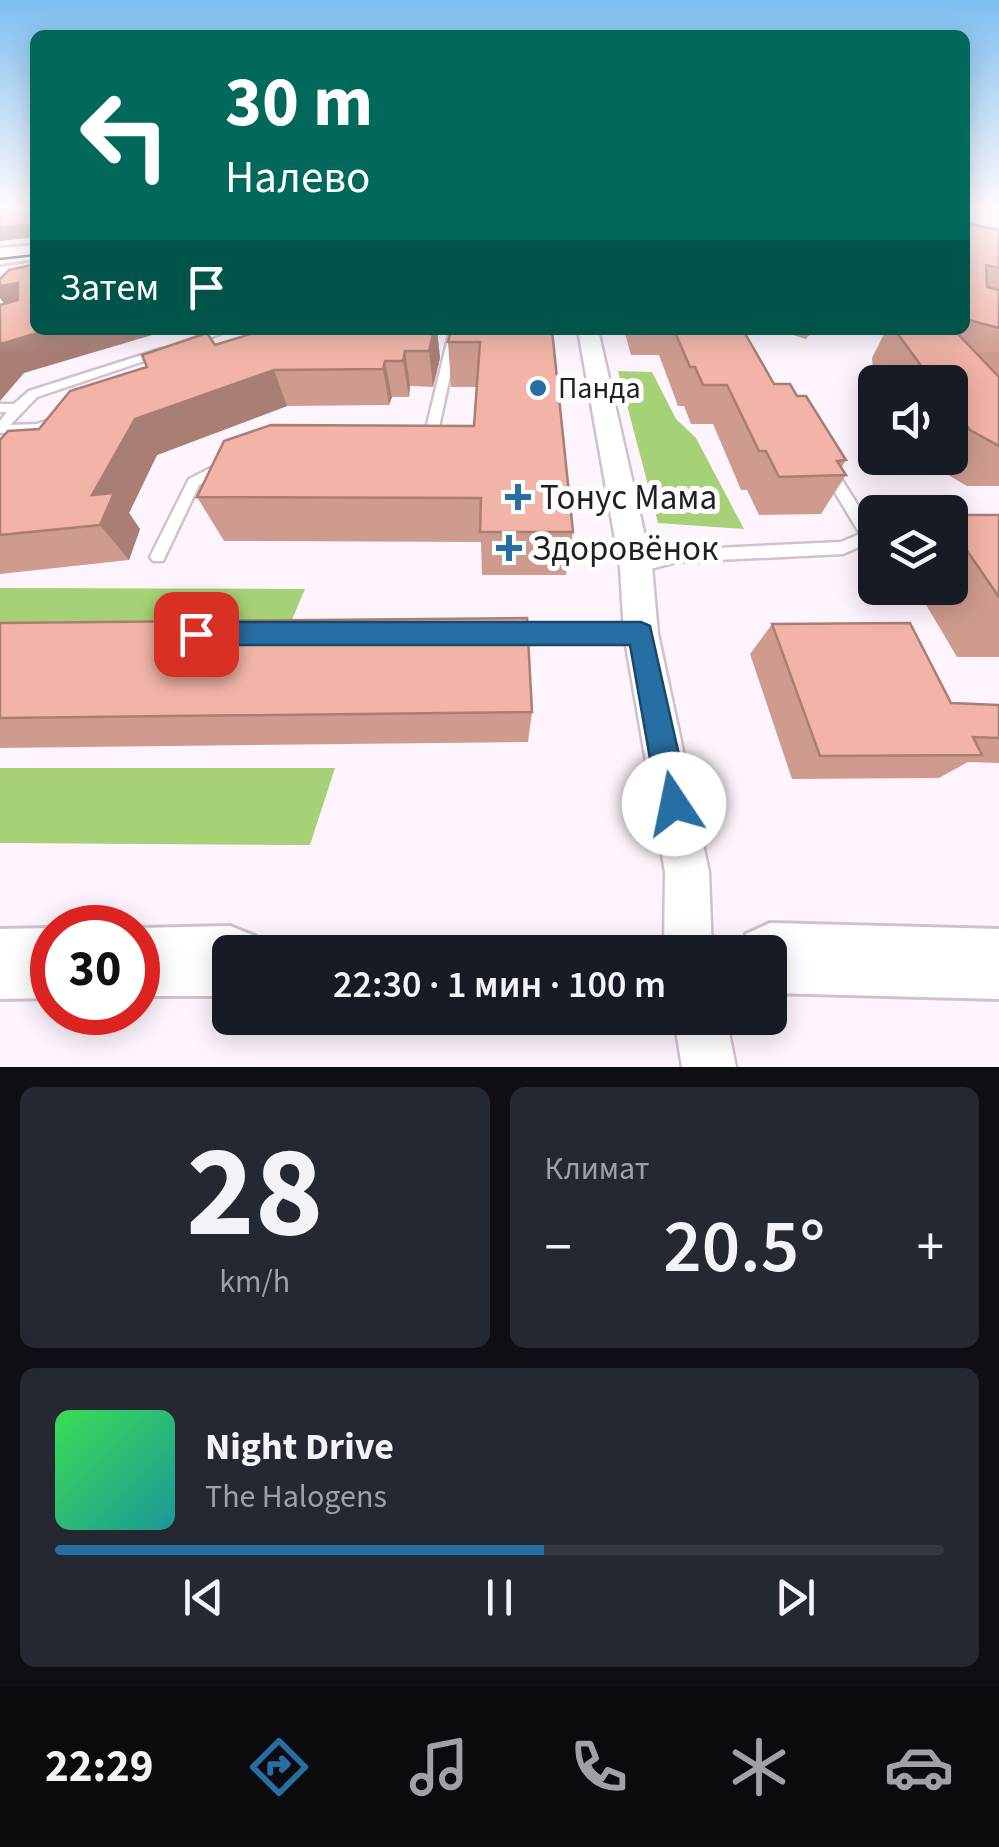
<!DOCTYPE html>
<html lang="ru">
<meta charset="utf-8">
<style>
:root{--surface:#171b24;--page:#242831;--text:#f1f3f6;--muted:#9ea1a6;--line:#363941;--accent:#276ea2}
body{margin:0;font-family:"Source Sans 3",sans-serif;background:var(--page);color:var(--text);height:100vh;display:flex;flex-direction:column;font-size:38px;white-space:nowrap}
*{box-sizing:border-box;margin:0}
p{font-size:32px;color:var(--muted)}
.icon{flex:none;width:55px;height:55px;fill:none;stroke:currentColor;stroke-width:2;stroke-linecap:round;stroke-linejoin:round}
.map{position:relative;height:1067px;overflow:hidden}
.panel{display:flex;flex-direction:column;gap:20px;padding:20px;background:#0d0f14;flex:1}
.panel>*{flex:none}
.hud{position:absolute;left:30px;top:30px;width:940px;height:305px;border-radius:15px;box-shadow:0 5px 25px #0003;background:#00695c;color:#fff;overflow:hidden}
.buttons{position:absolute;left:858px;top:365px;display:grid;gap:20px}
.buttons a{display:grid;place-items:center;width:110px;height:110px;border-radius:15px;background:var(--surface);box-shadow:0 5px 25px #0003;font-size:50px}
.speed{position:absolute;left:30px;top:905px;display:flex;gap:20px;font-size:50px;font-weight:700;text-align:center}
.speed>*{display:grid;place-content:center;width:130px;height:130px;border-radius:50%;background:var(--surface);box-shadow:0 5px 25px #0003;line-height:1}
.speed .limit{border:15px solid #d22;background:#fff;color:#111}
.pin{position:absolute;display:grid;place-items:center;width:85px;height:85px;color:#fff;margin:-42px;border-radius:20px;box-shadow:0 5px 15px #0006}
.me{position:absolute;width:110px;margin:-55px;rotate:349deg;stroke-linejoin:round;filter:drop-shadow(0 0 8px #0008)}
.turn{display:flex;align-items:center;gap:35px;height:210px;padding:0 30px;font-size:45px}
.turn .icon{width:130px;height:130px;stroke-width:2.5}
.turn b{display:block;font-size:70px;line-height:85px}
.then{display:flex;align-items:center;height:95px;padding:0 30px;background:#0003;gap:20px;font-size:38px}
.big{font-size:75px;font-weight:600;line-height:1.1}
.panel .tile{flex:1;display:flex;flex-direction:column;justify-content:center;gap:15px;min-width:0;padding:0 35px;border-radius:15px;background:var(--page)}
.panel .dial{align-items:center;gap:0}
.dial b{font-size:130px;line-height:1}
.song{display:flex;align-items:center;gap:30px}
.cover{width:120px;height:120px;border-radius:15px;background:linear-gradient(135deg,hsl(130 70% 55%),hsl(180 70% 35%))}
.played{height:10px;border-radius:5px;background:linear-gradient(90deg,var(--accent) 55%,var(--line) 55%)}
.keys{display:flex;justify-content:space-around;direction:ltr}
.heat{display:flex;justify-content:space-between;align-items:center;font-size:55px;direction:ltr}
.panel .tiles{flex:1;display:grid;gap:20px;grid-template-columns:1fr 1fr}
.tile:last-child{grid-column:span 2}
.trip{position:absolute;left:212px;top:935px;width:575px;height:100px;border-radius:15px;background:var(--surface);box-shadow:0 5px 25px #0003;font-weight:600;line-height:100px;text-align:center}
.dock{display:flex;height:160px;justify-content:space-around;align-items:center;background:#090b0e;color:var(--muted)}
.dock .icon{width:70px;height:70px}
.dock .active{color:var(--accent)}
.dock b{font-size:45px;color:var(--text)}
.map>svg:first-child{display:block}
</style>
<div class="map">
<svg width="999" height="1067" viewBox="0 0 999 1067">
<rect width="100%" height="100%" fill="#fef4fd"/>
<g fill="#a7d176">
<path d="M 618,371 L 652,372 L 676,419 L 696,438 L 744,529 L 658,523 Z"/>
<path d="M 0,588 L 305,589 L 280,648 L 0,650 Z"/>
<path d="M 0,768 L 335,768 L 310,845 L 0,843 Z"/>
</g>
<g fill="none" stroke-linecap="round" stroke-linejoin="round">
<defs>
<g id="lane">
<path d="M 215,330 L 231,330 L 192,344 L 187,341 Z"/>
<path d="M 450,330 L 460,330 L 437,436 L 436,439 L 425,441 L 419,437 L 425,433 Z"/>
<path d="M 161,349 L 165,350 L 165,354 L 37,397 L 10,425 L 37,424 L 60,416 L 66,420 L 64,423 L 38,432 L 0,433 L 0,421 L 7,412 L 0,412 L 0,404 L 14,404 L 29,391 Z"/>
<path d="M 227,460 L 232,462 L 234,465 L 232,468 L 199,485 L 163,561 L 153,561 L 150,557 L 189,479 Z"/>
<path d="M 828,464 L 833,466 L 873,529 L 875,528 L 875,540 L 843,554 L 676,562 L 636,573 L 630,571 L 628,567 L 630,563 L 676,550 L 841,542 L 860,534 L 821,469 Z"/>
<path d="M 641,626 L 647,629 L 650,634 L 647,639 L 641,642 L 509,643 L 503,640 L 500,635 L 503,630 L 509,627 Z"/>
</g>
<g id="street">
<path d="M 578,330 L 598,330 L 652,567 L 658,634 L 709,872 L 712,952 L 664,952 L 665,872 L 624,634 L 620,567 Z"/>
<path d="M 674,1018 L 726,1018 L 736,1067 L 682,1067 Z"/>
</g>
<g id="secondary">
<path d="M 35,245 L 35,259 L 0,264 L 0,248 Z"/>
<path d="M 770,923 L 999,929 L 999,999 L 770,993 L 770,952 L 738,952 L 746,934 Z"/>
<path d="M 230,926 L 255,936 L 261,952 L 230,952 L 230,996 L 138,996 L 138,928 Z"/>
<path d="M 52,928 L 52,998 L 0,999 L 0,929 Z"/>
</g>
</defs>
<use href="#lane" stroke="#d1c1cf" stroke-width="5"/>
<use href="#street" stroke="#d1c1cf" stroke-width="5"/>
<use href="#secondary" stroke="#d1c1cf" stroke-width="6"/>
<use href="#lane" fill="#fff" fill-rule="evenodd"/>
<use href="#street" fill="#fff" fill-rule="evenodd"/>
<use href="#secondary" fill="#fff" fill-rule="evenodd"/>
<path stroke="#494349" stroke-width="2.5" d="M 0,259 L 35,255"/>
</g>
<g fill="#d09b8f">
<path d="M 965,223 L 999,230 L 999,375 L 997,375 L 999,377 L 999,486 L 967,486 L 938,469 L 930,458 L 950,458 L 950,382 L 881,382 L 873,370 L 872,358 L 886,330 L 965,330 Z"/>
<path d="M 263,330 L 437,330 L 440,358 L 433,387 L 410,386 L 409,397 L 392,397 L 389,405 L 287,406 L 157,455 L 129,513 L 140,529 L 129,560 L 0,574 L 0,440 L 39,429 L 147,367 Z"/>
<path d="M 552,330 L 573,532 L 566,575 L 482,575 L 481,542 L 224,541 L 197,497 L 474,426 L 477,387 L 451,387 L 448,342 Z"/>
<path d="M 624,330 L 743,330 L 774,384 L 797,396 L 846,460 L 841,468 L 846,475 L 821,514 L 759,515 L 747,490 L 741,490 L 713,424 L 691,424 L 684,406 L 678,406 L 659,355 L 631,355 Z"/>
<path d="M 777,330 L 813,330 L 806,339 Z"/>
<path d="M 950,515 L 999,515 L 999,657 L 957,657 L 916,588 L 950,588 Z"/>
<path d="M 0,623 L 532,712 L 528,742 L 0,748 Z"/>
<path d="M 772,624 L 951,703 L 999,705 L 999,763 L 968,762 L 939,778 L 792,779 L 750,654 Z"/>
</g>
<g fill="#a97e74">
<path d="M 35,224 L 35,237 L 0,241 L 0,227 Z"/>
<path d="M 18,283 L 35,309 L 13,317 L 0,298 L 0,286 Z"/>
<path d="M 48,330 L 169,330 L 24,373 L 0,401 L 0,344 Z"/>
<path d="M 434,330 L 437,330 L 440,358 L 433,387 L 429,351 Z"/>
<path d="M 405,351 L 410,386 L 409,397 L 403,361 Z"/>
<path d="M 385,361 L 392,397 L 389,405 L 383,369 Z"/>
<path d="M 274,370 L 287,406 L 157,455 L 129,513 L 140,529 L 129,560 L 100,525 L 92,495 L 135,419 Z"/>
</g>
<g fill="#f2b4a6" stroke="#a97e74" stroke-width="2.5">
<path d="M 0,207 L 35,207 L 35,224 L 0,227 Z"/>
<path d="M 965,223 L 999,230 L 999,268 L 986,265 L 987,287 L 999,290 L 999,328 L 965,319 Z"/>
<path d="M 32,265 L 35,277 L 35,330 L 48,330 L 0,344 L 0,305 L 18,300 L 18,283 L 0,286 L 0,279 L 9,270 Z"/>
<path d="M 263,330 L 434,330 L 429,351 L 405,351 L 403,361 L 385,361 L 383,369 L 274,370 L 135,419 L 92,495 L 114,493 L 100,525 L 0,535 L 0,440 L 8,431 L 39,429 L 70,391 L 147,367 L 142,355 L 207,333 L 215,345 Z"/>
<path d="M 451,330 L 552,330 L 573,532 L 480,532 L 481,498 L 197,497 L 224,441 L 271,425 L 474,426 L 480,342 L 448,342 Z"/>
<path d="M 674,330 L 743,330 L 774,384 L 790,384 L 797,396 L 806,396 L 846,460 L 837,461 L 846,475 L 779,477 L 766,451 L 759,451 L 727,385 L 703,385 L 695,367 L 690,367 Z"/>
<path d="M 895,330 L 954,330 L 999,377 L 999,446 L 970,430 L 950,404 L 950,382 L 933,382 Z"/>
<path d="M 950,515 L 999,515 L 999,597 L 950,526 Z"/>
<path d="M 527,618 L 532,712 L 0,718 L 0,623 Z"/>
<path d="M 910,623 L 951,703 L 999,705 L 999,738 L 973,737 L 982,755 L 820,756 L 772,624 Z"/>
</g>
<linearGradient id="sky" x2="0" y2="1"><stop stop-color="#7cbfef"/><stop offset="0.58" stop-color="#fffafe"/><stop offset="1" stop-color="#fffafe" stop-opacity="0"/></linearGradient>
<rect width="999" height="356" fill="url(#sky)"/>
<path fill="#276ea2" stroke="#194869" stroke-width="2.5" d="M 196,622 L 641,622 L 650,626 L 690,804 L 685,815 L 674,820 L 662,815 L 658,804 L 630,645 L 196,645 L 187,642 L 183,634 L 187,626 Z"/>
<g fill="#276ea2" stroke="#fff" stroke-width="4">
<circle cx="538" cy="388" r="10"/>
<path d="M513 482h10v10h10v10h-10v10h-10v-10h-10v-10h10z"/>
<path d="M504 533h10v10h10v10h-10v10h-10v-10h-10v-10h10z"/>
</g>
<g text-anchor="middle" stroke-width="10" stroke-linejoin="round" paint-order="stroke">
<g font-size="30" fill="#241e24" stroke="#fff" text-anchor="start">
<text x="558" y="398">Панда</text>
</g>
<g font-size="35" fill="#241e24" stroke="#fff" text-anchor="start">
<text x="540" y="509">Тонус Мама</text>
<text x="532" y="560">Здоровёнок</text>
</g>
</g>
</svg>
<div class="buttons">
<a><svg class="icon" aria-label="sound" viewBox="0 0 24 24"><path d="M4 9h4l5-4v14l-5-4H4zM17 9q2 3 0 6"/></svg></a>
<a><svg class="icon" aria-label="layers" viewBox="0 0 24 24"><path d="M12 4l9 5-9 5-9-5zM3 14l9 5 9-5"/></svg></a>
</div>
<div class="speed"><div class="limit">30</div></div>
<div class="pin" style="left:196px;top:634px;background:#d93025"><svg class="icon" aria-label="arrive" viewBox="0 0 24 24"><path d="M6 21V4h12l-3 4 3 4H6"/></svg></div>
<svg class="me" style="left:674px;top:804px" viewBox="-20 -20 40 40"><circle r="19" fill="#fff"/><path d="M0-13L10 11 0 6-10 11z" fill="#276ea2"/></svg>
<div class="trip">22:30 · 1 мин · 100 m</div>
<div class="hud">
<div class="turn"><svg class="icon" aria-label="left" viewBox="0 0 24 24"><path d="M17 20v-9H6M10 6l-5 5 5 5"/></svg><div><b>30 m</b>Налево</div></div>
<div class="then">Затем<svg class="icon" aria-label="arrive" viewBox="0 0 24 24"><path d="M6 21V4h12l-3 4 3 4H6"/></svg></div>
</div>
</div>
<section class="panel">
<div class="tiles">
<div class="tile dial"><b>28</b><p>km/h</p></div>
<div class="tile"><p>Климат</p>
<div class="heat"><a>−</a><b class="big">20.5°</b><a>+</a></div>
</div>
<div class="tile">
<div class="song"><i class="cover"></i><div><b>Night Drive</b><p>The Halogens</p></div></div>
<div class="played"></div>
<div class="keys"><svg class="icon" aria-label="previous" viewBox="0 0 24 24"><path d="M18 5L8 12l10 7zM5 5v14"/></svg><svg class="icon" aria-label="pause" viewBox="0 0 24 24"><path d="M8 5v14M16 5v14"/></svg><svg class="icon" aria-label="next" viewBox="0 0 24 24"><path d="M6 5l10 7-10 7zM19 5v14"/></svg></div>
</div>
</div>
</section>
<nav class="dock">
<b>22:29</b>
<svg class="icon active" aria-label="directions" viewBox="0 0 24 24"><path d="M12 3l9 9-9 9-9-9zM9 14v-3h6M13 9l2 2-2 2"/></svg>
<svg class="icon" aria-label="music" viewBox="0 0 24 24"><path d="M9 18V5l10-2v13"/><circle cx="6" cy="18" r="3"/><circle cx="16" cy="16" r="3"/></svg>
<svg class="icon" aria-label="phone" viewBox="0 0 24 24"><path d="M5 4h4l2 5-3 2q2 4 5 5l2-3 5 2v4C11 20 4 13 5 4z"/></svg>
<svg class="icon" aria-label="climate" viewBox="0 0 24 24"><path d="M12 3v18M4 7l16 10M4 17L20 7"/></svg>
<svg class="icon" aria-label="car" viewBox="0 0 24 24"><path d="M5 17H2v-5l4-1 3-4h7l3 4 3 1v5h-3M9 17h6M6 11h13"/><circle cx="7" cy="17" r="2"/><circle cx="17" cy="17" r="2"/></svg>
</nav>
